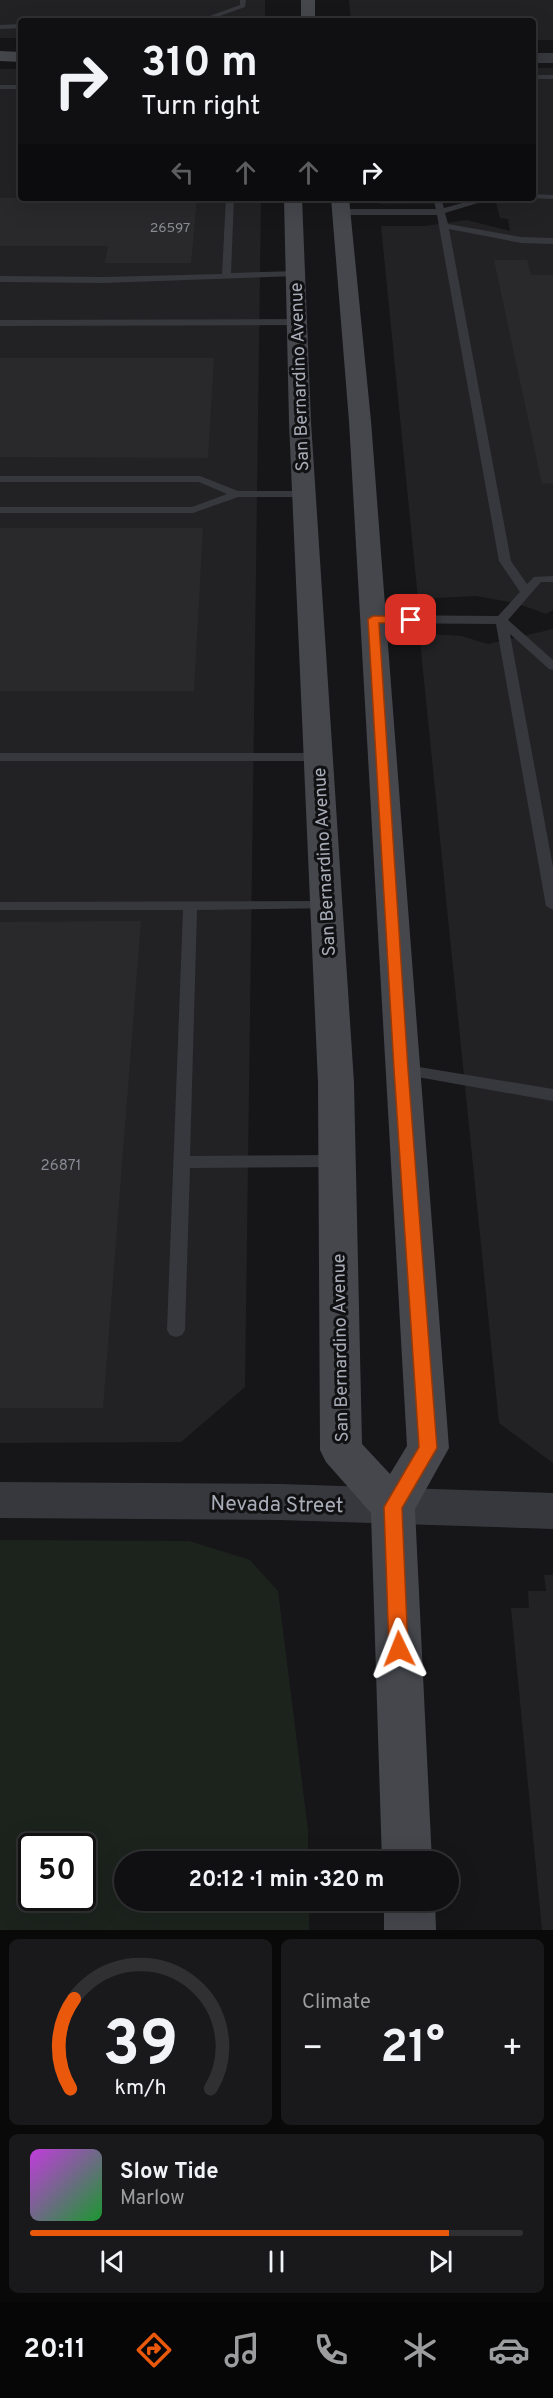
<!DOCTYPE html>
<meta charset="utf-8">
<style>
:root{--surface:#101012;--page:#19191b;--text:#f1f3f6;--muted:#9c9d9f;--line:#303032;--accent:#ea580c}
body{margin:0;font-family:Overpass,sans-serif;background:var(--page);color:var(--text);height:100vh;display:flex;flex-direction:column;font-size:22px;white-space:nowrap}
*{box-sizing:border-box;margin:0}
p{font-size:20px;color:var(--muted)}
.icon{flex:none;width:33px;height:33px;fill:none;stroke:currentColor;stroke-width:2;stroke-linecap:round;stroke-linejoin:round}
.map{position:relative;height:1930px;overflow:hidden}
.side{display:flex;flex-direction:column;gap:9px;padding:9px;background:#09090a;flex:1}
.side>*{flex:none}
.guide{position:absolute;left:18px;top:18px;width:518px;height:183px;border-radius:6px;box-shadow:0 6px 24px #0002,0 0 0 2px var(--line);background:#101012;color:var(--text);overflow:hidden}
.speed{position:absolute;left:18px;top:1833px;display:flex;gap:12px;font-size:30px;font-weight:700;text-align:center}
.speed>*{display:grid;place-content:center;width:78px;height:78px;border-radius:50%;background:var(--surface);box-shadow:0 6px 24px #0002,0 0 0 2px var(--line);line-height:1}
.speed .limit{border:3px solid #111;border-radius:9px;background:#fff;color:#111}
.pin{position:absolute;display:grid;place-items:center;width:51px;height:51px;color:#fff;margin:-26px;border-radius:12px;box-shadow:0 3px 9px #0006}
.me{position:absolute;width:66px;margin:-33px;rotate:358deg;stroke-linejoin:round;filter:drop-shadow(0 0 4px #0008)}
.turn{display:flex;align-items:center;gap:21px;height:126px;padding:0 24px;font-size:27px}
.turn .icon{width:78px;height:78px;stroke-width:2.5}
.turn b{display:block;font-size:42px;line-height:51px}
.lanes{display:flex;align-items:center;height:57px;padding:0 24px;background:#0003;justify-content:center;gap:30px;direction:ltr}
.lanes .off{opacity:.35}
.big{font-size:45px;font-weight:700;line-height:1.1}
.side .card{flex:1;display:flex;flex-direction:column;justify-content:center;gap:9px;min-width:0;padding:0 21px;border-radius:9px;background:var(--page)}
.side .dial{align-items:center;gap:0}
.dial svg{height:156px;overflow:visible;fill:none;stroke:var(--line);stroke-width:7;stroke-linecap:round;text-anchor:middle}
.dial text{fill:var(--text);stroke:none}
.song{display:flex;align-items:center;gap:18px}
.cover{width:72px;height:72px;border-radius:9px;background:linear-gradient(135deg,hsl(290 70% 55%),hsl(130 70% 35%))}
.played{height:6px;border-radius:3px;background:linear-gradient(90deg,var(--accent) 85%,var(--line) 85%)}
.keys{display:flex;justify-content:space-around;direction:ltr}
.heat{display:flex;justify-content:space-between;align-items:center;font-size:33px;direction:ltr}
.side .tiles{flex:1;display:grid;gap:9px;grid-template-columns:1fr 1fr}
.card:last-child{grid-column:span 2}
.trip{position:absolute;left:114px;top:1851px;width:345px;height:60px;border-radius:30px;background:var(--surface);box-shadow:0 6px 24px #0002,0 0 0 2px var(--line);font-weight:700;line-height:60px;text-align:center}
.tab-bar{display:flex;height:96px;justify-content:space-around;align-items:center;background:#060607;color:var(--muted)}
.tab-bar .icon{width:42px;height:42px}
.tab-bar .active{color:var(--accent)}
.tab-bar b{font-size:27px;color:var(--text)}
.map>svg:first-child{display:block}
</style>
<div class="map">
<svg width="553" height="1930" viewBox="0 0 553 1930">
<rect width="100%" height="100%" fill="#161618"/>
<g fill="#222225">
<path d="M 0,0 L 265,0 L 265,21 L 21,21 L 21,38 L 0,38 Z"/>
<path d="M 349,0 L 553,0 L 553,40 L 533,40 L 532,21 L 351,21 Z"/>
<path d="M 533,68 L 553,68 L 553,610 L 546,614 L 516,603 L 476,596 L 418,599 L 381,226 L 424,226 L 467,220 L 510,231 L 508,219 L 500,218 L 496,203 L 382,204 L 374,202 L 374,198 L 532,198 Z"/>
<path d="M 0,69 L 21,69 L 21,198 L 261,198 L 245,1387 L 181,1442 L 0,1443 Z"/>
<path d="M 553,629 L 553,1463 L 499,1423 L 420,641 L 432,634 L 461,636 L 488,644 Z"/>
<path d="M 544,1575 L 553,1575 L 553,1930 L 542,1930 L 511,1608 L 529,1608 L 528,1591 L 546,1591 Z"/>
</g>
<path fill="#1c231d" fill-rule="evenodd" d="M 0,1540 L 189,1541 L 250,1560 L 278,1591 L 308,1830 L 308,1861 L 124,1862 L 124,1900 L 309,1901 L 309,1930 L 0,1930 ZM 32,1846 L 82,1846 L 82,1898 L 32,1898 Z"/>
<g fill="#29292c">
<path d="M 0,198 L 197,198 L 191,263 L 105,263 L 108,246 L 0,246 Z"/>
<path d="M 494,260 L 527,260 L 531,275 L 553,275 L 553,483 L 542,484 Z"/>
<path d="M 0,358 L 214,358 L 208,458 L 0,457 Z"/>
<path d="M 0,528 L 203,528 L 194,691 L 0,691 Z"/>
<path d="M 141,921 L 103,1408 L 0,1408 L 0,922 Z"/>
</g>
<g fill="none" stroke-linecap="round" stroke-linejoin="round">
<g fill="#37383d" fill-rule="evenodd">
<path d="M 240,0 L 246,0 L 245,7 L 206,21 L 196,21 L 240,5 Z"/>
<path d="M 21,24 L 21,28 L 0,29 L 0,25 Z"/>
<rect x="532" y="75" width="21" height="4"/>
<rect x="0" y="85" width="21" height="4"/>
<path d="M 532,194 L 553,195 L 553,199 L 530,198 L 532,198 Z"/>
<path d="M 226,198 L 234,198 L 231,273 L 295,271 L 298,272 L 298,276 L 104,283 L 0,282 L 0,276 L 104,277 L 222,274 Z"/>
<path d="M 433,198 L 441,198 L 444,208 L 481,198 L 494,198 L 445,213 L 448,224 L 521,237 L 553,238 L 553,244 L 521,243 L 449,229 L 511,561 L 527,584 L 534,577 L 553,576 L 553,582 L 541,582 L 508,620 L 553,660 L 553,670 L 549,669 L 510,634 L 553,867 L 553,910 L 546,906 L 496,624 L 373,623 L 367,619 L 373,615 L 498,616 L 520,592 L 499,561 L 437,215 L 341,215 L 337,212 L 341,209 L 436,209 Z"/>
<path d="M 0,320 L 297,319 L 302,322 L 297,325 L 0,326 Z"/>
<path d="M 0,476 L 200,476 L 238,491 L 304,491 L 309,494 L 304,497 L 238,497 L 193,513 L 0,513 L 0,507 L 192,507 L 227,494 L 199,482 L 0,482 Z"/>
<path d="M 0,753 L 318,753 L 325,757 L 318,761 L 0,761 Z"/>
<path d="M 327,901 L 332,902 L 334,905 L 332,908 L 197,910 L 190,1156 L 337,1155 L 343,1157 L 345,1161 L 343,1165 L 337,1167 L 190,1168 L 185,1330 L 182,1335 L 176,1337 L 170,1335 L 167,1330 L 183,910 L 0,910 L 0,902 Z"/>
<path d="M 401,1064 L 553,1089 L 553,1101 L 395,1073 L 393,1069 L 395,1065 Z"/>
</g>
<g fill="#37383d" fill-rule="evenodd">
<rect x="532" y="53" width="21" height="10"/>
<path d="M 0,1482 L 280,1484 L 553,1493 L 553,1529 L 280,1520 L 0,1518 Z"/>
</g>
<g fill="#45474d" fill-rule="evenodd">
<rect x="301" y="0" width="14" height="21"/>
<path d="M 0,51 L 21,52 L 21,62 L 0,61 Z"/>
<path d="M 284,198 L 302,198 L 311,422 L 354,1083 L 362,1444 L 390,1474 L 407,1446 L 349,421 L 331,198 L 349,198 L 371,421 L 449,1448 L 415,1509 L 432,1862 L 382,1862 L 371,1513 L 326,1462 L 320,1450 L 318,1083 L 289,422 Z"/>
<path d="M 384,1900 L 435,1900 L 436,1930 L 384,1930 Z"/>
</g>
</g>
<path fill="#ea580c" stroke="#983908" stroke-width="1.5" d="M 373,616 L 411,616 L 417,620 L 411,623 L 379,623 L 408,1069 L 437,1448 L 402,1508 L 408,1649 L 405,1655 L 399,1658 L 392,1655 L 389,1649 L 384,1507 L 419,1447 L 394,1069 L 368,619 Z"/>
<g text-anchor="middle" stroke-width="6" stroke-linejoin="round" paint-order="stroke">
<g font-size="14" fill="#888b94">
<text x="170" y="232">26597</text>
</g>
<g font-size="15" fill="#888b94">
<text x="61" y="1170">26871</text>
</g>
<g font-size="18" fill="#a8adb8" stroke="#111113">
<text transform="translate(299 377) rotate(-92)" y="6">San Bernardino Avenue</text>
<text transform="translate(324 862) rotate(-93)" y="6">San Bernardino Avenue</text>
<text transform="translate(340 1348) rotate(-91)" y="6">San Bernardino Avenue</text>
</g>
<g font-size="21" fill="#a8adb8" stroke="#111113">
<text transform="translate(277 1504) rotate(1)" y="7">Nevada Street</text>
</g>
</g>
</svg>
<div class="speed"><div class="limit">50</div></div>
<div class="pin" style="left:411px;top:620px;background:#d93025"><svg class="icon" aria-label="arrive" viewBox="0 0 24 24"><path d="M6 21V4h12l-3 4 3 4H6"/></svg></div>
<svg class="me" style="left:399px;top:1649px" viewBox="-20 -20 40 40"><path d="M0-17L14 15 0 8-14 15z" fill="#ea580c" stroke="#fff" stroke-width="4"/></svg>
<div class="trip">20:12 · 1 min · 320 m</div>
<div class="guide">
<div class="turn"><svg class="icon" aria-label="right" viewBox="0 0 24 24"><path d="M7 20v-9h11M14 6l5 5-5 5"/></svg><div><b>310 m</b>Turn right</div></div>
<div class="lanes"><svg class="icon off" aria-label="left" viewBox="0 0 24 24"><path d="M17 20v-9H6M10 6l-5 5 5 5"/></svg><svg class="icon off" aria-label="ahead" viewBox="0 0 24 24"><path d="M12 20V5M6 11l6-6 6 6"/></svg><svg class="icon off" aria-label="ahead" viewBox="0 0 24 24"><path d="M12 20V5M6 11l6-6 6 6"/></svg><svg class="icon" aria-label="right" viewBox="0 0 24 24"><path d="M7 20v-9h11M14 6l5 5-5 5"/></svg></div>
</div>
</div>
<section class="side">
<div class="tiles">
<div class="card dial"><svg viewBox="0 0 100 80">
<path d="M14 69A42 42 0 1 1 86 69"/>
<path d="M14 69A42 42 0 0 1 16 23" stroke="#ea580c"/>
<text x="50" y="56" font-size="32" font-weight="700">39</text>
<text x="50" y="72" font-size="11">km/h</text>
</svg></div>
<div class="card"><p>Climate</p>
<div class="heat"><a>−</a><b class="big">21°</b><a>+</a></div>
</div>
<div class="card">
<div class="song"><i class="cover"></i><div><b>Slow Tide</b><p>Marlow</p></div></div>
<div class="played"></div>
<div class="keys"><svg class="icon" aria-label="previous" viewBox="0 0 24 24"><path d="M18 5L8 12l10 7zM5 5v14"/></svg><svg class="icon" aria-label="pause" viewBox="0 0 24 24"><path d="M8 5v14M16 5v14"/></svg><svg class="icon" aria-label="next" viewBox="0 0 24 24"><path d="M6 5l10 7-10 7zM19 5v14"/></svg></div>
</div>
</div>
</section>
<nav class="tab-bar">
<b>20:11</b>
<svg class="icon active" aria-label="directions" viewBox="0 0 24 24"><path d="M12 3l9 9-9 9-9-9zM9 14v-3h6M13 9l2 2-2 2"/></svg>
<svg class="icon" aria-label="music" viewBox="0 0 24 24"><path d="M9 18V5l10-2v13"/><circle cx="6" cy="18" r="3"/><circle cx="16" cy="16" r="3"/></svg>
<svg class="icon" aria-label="phone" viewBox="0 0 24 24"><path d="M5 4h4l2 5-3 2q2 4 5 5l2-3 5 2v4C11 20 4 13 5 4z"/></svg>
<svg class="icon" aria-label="climate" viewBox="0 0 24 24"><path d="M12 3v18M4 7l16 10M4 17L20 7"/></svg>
<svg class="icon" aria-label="car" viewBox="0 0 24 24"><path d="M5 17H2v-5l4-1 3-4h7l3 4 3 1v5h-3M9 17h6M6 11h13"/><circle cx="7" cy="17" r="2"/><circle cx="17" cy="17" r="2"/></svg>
</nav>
